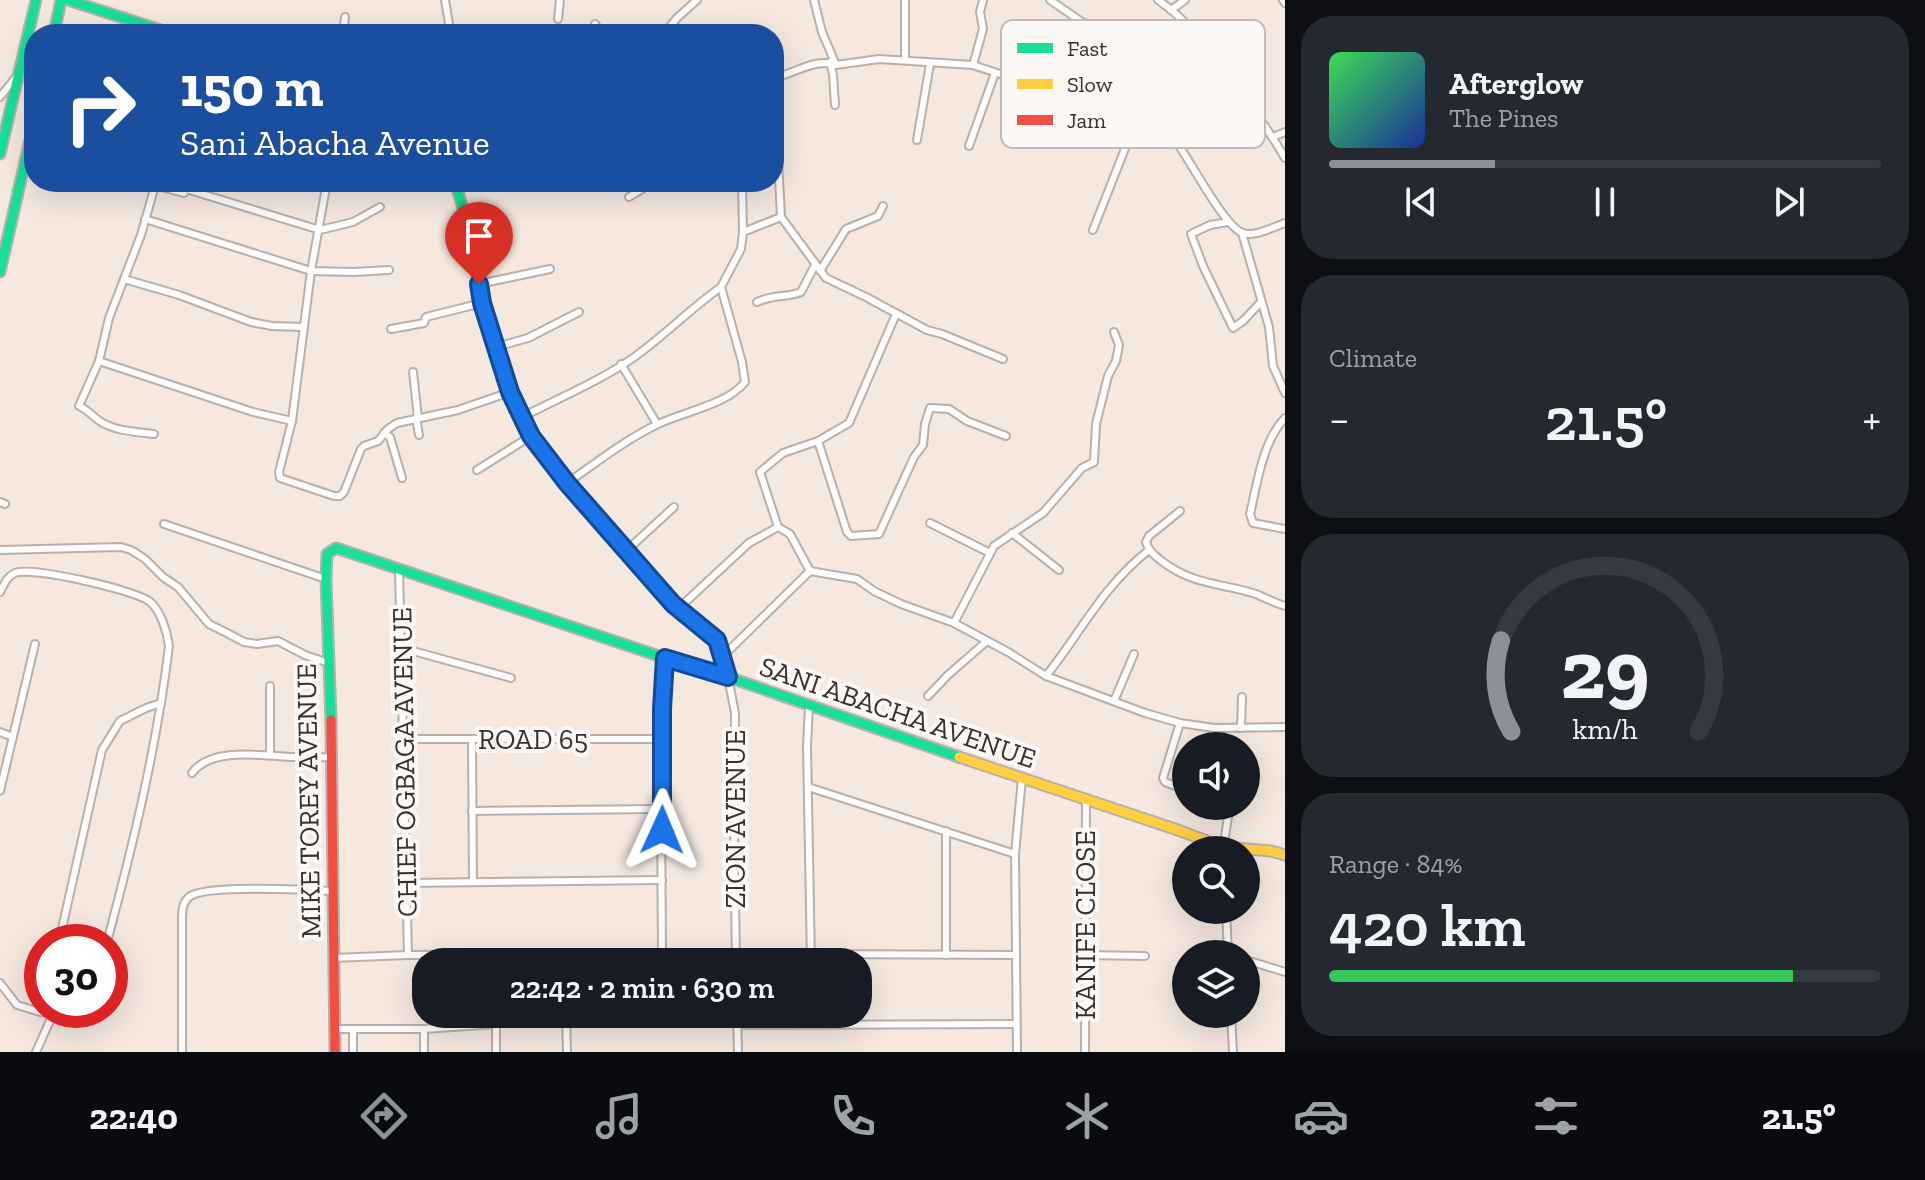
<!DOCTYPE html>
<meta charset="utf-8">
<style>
:root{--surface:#171b24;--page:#242831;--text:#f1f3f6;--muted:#9ea1a6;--line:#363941;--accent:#8c9099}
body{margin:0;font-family:"Zilla Slab",serif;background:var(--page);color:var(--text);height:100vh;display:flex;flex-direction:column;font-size:30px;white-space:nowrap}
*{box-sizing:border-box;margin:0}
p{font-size:26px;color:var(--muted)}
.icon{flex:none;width:44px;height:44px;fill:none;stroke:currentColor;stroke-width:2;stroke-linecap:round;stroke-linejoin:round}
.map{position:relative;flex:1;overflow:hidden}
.panel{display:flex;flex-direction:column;gap:16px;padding:16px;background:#0d0f14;width:640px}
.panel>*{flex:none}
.hud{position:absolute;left:24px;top:24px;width:760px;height:168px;border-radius:32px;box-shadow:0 8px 32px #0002;background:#1a4fa0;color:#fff;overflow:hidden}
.controls{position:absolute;left:1172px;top:732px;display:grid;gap:16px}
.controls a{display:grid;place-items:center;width:88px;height:88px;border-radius:50%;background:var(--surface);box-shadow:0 8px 32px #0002;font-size:40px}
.speed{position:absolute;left:24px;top:924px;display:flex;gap:16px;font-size:40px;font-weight:700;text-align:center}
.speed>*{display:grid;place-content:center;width:104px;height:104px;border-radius:50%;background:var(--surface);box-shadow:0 8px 32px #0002;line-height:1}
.speed .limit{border:12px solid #d22;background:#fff;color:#111}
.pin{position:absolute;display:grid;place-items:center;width:68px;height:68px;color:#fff;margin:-82px -34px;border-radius:50% 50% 50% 0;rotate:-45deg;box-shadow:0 0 8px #0007}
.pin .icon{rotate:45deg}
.me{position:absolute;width:88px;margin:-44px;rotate:1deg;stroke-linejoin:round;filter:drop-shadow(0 0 6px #0008)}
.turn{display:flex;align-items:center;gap:28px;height:168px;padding:0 24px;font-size:36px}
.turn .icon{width:104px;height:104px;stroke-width:2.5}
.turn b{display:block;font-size:56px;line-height:68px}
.big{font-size:60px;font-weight:600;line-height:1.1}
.panel .card{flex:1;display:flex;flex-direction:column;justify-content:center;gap:12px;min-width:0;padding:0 28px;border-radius:32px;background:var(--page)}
.panel .dial{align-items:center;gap:0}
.dial svg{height:208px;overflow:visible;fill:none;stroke:var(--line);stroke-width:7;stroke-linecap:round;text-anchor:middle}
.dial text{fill:var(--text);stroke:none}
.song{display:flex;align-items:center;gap:24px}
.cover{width:96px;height:96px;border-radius:12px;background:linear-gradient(135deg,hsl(130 70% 55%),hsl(230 70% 35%))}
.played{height:8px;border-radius:4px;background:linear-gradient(90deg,var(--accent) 30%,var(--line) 30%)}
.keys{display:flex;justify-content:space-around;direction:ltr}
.heat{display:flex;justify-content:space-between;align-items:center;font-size:44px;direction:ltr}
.charge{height:12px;border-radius:6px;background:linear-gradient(90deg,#34c759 84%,var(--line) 0)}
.trip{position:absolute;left:412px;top:948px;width:460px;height:80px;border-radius:32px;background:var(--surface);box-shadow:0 8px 32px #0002;font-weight:600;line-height:80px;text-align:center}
.dock{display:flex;height:128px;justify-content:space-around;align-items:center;background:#090b0e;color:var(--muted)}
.dock .icon{width:56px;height:56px}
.dock .current{color:var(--accent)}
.dock b{font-size:36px;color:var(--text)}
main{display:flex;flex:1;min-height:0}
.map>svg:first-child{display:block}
</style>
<main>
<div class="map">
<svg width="1285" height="1052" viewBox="0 0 1285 1052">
<rect width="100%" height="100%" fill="#f4e8df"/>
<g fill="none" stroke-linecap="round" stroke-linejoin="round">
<defs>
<g id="street">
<path d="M 814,0 L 822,32 L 836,65"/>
<path d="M 905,0 L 905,60"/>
<path d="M 1050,0 L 1082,22 L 1113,34 L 1152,54"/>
<path d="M 1158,0 C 1168,7 1178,15 1186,24 C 1190,29 1192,34 1196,39 C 1229,76 1260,115 1285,158"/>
<path d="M 1283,0 L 1285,3"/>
<path d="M 1171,10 L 1185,0"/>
<path d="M 558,19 L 560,0"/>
<path d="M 595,24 L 602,34"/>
<path d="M 343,34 L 345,17"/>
<path d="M 428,34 L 431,31 L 450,30 L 445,0"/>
<path d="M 664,34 L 677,18 L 697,0"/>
<path d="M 830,62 L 833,75 L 835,105"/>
<path d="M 973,65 L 983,29 L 980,12 L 983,0"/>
<path d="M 774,78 C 793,74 817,57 836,65 L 879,59 L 973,65 L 1018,80 L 1062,99 L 1130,136"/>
<path d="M 0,97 L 16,77"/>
<path d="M 1145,113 C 1157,122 1168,130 1177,143 C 1190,160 1225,228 1243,233 C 1255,237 1273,227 1285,223"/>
<path d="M 774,135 L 778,160 L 781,217 L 826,278 L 866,297 L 927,330 L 942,334 L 1003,359"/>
<path d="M 1273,137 L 1285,132"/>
<path d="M 917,140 L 930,64"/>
<path d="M 969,146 L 995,73"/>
<path d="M 309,182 L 326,187"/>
<path d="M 327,182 L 311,271 L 292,421 L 279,472 L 280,478 L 334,496 L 340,496 L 344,492 L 361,449 L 364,446 L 378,441 L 388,429 L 397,423 L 458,410 L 510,392"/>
<path d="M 526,182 L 541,185"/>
<path d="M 742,182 L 743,232"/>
<path d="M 154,185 L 184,193 L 186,189 L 320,230 L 353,222 L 380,207"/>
<path d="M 456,185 L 465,182"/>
<path d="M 401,186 L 401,182"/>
<path d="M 629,197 L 654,182"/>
<path d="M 145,219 L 311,271 L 354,272 L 389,270"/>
<path d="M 1228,222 L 1210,225 L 1191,234 L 1203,266 L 1233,328 L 1243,321 L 1261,302"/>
<path d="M 1093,230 L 1130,136 L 1192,34"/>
<path d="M 1242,233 L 1269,327 L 1273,366 L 1285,393"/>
<path d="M 820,271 L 846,229 L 878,216 L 883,206"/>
<path d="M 124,279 L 179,295 L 251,322 L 272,326 L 304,327"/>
<path d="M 479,284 L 550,269"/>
<path d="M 757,302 C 774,294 786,298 801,292 L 815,265"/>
<path d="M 391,329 L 424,323 L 426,317 L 482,303"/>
<path d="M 496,347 L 528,338 L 579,312"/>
<path d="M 99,361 L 253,412 L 292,421"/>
<path d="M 621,364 L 657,424"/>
<path d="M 413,372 L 418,418"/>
<path d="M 522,417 C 559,398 598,382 633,358 C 664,336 690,309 721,287"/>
<path d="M 416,418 L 419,435"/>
<path d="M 1285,418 C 1263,440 1257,484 1250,514 L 1253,523 L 1285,529"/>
<path d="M 384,433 L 390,437 L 402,478"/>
<path d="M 154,434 C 136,432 116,431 101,422 C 93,417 88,410 79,406 L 99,361 L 109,318 L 141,235 L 156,182"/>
<path d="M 818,441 L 847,532 L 851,536 L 879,534 L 914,457 L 923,445 L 925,424 L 930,408 L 949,409 L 967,421 L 1006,436"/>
<path d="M 477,470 L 531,436"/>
<path d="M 567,483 C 596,463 625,440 656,425 C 682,412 727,405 745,382 L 742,362 L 721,287 L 741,249 L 743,232 L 781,217"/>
<path d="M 0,502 L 5,504"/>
<path d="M 1180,511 L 1149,536 L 1146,542 C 1149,553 1158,558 1167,565 C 1199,586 1222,583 1256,594 C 1266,598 1275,603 1285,606"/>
<path d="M 930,523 L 990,553"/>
<path d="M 164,524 L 326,579"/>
<path d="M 1012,533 L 1059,570"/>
<path d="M 0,550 L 121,547 L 131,550 L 145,559 L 163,577 L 178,587 L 209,624 L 227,633 L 244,642 L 257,644 L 278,641 L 305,655 L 329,663"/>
<path d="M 626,551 L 674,507"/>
<path d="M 399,569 L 408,955"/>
<path d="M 810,571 L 790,534 L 778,527 L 760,472 L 783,453 L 818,441 L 849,423 L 896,314"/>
<path d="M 0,592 C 4,585 6,577 15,573 C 31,566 134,590 149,601 C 161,610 167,632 169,646 C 157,746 133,845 107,942"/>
<path d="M 678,609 L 749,543 L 778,527"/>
<path d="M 954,623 L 994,546 L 1043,513 L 1082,468 L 1094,462 L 1096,424 L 1108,376 L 1116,361 L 1119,345 L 1114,332"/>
<path d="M 402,648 L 511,678"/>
<path d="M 721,658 L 810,571 L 857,579 L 874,591 L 901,604 L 954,623 L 1008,652 L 1046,676 L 1145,713 L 1180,723 L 1214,728 L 1285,727"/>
<path d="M 1046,676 C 1082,631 1102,587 1149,550"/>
<path d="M 728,677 L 735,713 L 734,832 L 736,962"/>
<path d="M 270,686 L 270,755"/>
<path d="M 928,696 L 948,675 L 987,641"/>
<path d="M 1114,701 L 1134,654"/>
<path d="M 809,706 L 807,746 L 811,962"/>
<path d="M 1180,723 L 1163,778 L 1165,782 L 1186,790"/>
<path d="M 1241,728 L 1242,697"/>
<path d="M 0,732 L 13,737"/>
<path d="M 403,739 L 662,739"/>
<path d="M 472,739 L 473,882"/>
<path d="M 192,773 C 211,746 265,756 294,757 C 306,758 319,757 332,757"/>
<path d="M 808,787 L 1015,854"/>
<path d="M 0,791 L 35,644"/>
<path d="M 472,811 L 661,809"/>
<path d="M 946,831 L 946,955"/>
<path d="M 1223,850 L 1229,810 L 1227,806"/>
<path d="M 407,883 L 662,880"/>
<path d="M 1226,910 L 1228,954"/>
<path d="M 59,942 L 102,750 L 120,721 L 146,708 L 161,703"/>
<path d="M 662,954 L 661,809 L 665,658"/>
<path d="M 812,954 L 1016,955"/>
<path d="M 1085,955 L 1145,956"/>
<path d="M 333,958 L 408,955 L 736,953"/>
<path d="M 1246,960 L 1285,972"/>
<path d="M 0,983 L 17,1005 L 40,1012 L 82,1016 L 88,1010"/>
<path d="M 496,1014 L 496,1052"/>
<path d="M 566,1014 L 567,1052"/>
<path d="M 737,1014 L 738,1052"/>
<path d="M 1231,1014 L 1233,1052"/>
<path d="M 737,1025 L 1016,1024"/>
<path d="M 334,1029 L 424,1029 L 496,1024"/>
<path d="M 353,1029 L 353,1052"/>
<path d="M 424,1029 L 424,1052"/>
<path d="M 36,1052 L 53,1014 L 53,1010"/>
<path d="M 182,1052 L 182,920 C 182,912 182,903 189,897 C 204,884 309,890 333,891"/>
<path d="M 1017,1052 L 1015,854 L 1022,778"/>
<path d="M 1085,1052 L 1086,800"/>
</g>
<g id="fast">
<path d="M 68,0 L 173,34"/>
<path d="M 54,34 L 61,0"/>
<path d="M 0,154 L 36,0"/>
<path d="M 455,182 L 469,228 L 482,303 L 510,392 L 531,436 L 567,483 L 673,604 L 717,640 L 728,677"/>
<path d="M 0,272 L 34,122"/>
<path d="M 331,720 L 326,579 L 327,554 L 336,548 L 665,658 L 728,677 L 959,757"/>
</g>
<path id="slow" d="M 959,757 L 1178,830 L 1223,847 L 1271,851 L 1285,855"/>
<path id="jam" d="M 331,720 L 335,1052"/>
</defs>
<use href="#street" stroke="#b9b0a9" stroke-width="10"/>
<use href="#fast" stroke="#b9b0a9" stroke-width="13"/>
<use href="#slow" stroke="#b9b0a9" stroke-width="13"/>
<use href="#jam" stroke="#b9b0a9" stroke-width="13"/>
<use href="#street" stroke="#fdfcfa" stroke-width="6"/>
<use href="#fast" stroke="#16e098" stroke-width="9"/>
<use href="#slow" stroke="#ffcf43" stroke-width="9"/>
<use href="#jam" stroke="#f24e42" stroke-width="9"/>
</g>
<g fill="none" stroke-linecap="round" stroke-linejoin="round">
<defs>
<path id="route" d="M 479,284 L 482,303 L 510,392 L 531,436 L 567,483 L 673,604 L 717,640 L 728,677 L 665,658 L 662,709 L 662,830"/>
</defs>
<use href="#route" stroke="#114b97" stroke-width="20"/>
<use href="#route" stroke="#1a73e8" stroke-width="14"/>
</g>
<g text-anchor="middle" stroke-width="8" stroke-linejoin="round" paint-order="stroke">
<g font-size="28" fill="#38302a" stroke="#fcf8f5">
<text transform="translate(898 712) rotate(19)" y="10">SANI ABACHA AVENUE</text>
<text x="533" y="749">ROAD 65</text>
<text transform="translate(404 762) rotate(-91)" y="10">CHIEF OGBAGA AVENUE</text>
<text transform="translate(308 801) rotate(-91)" y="10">MIKE TOREY AVENUE</text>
<text transform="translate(735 819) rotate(-90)" y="10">ZION AVENUE</text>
<text transform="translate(1085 925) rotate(-90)" y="10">KANIFE CLOSE</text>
</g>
</g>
<rect x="1001" y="20" width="264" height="128" rx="12" fill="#fcf8f5" stroke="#c1bcb8" stroke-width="2"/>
<rect x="1017" y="43" width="36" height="10" fill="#16e098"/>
<rect x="1017" y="79" width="36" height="10" fill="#ffcf43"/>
<rect x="1017" y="115" width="36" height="10" fill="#f24e42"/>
<g font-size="22" fill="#38302a">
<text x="1067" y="56">Fast</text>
<text x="1067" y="92">Slow</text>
<text x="1067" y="128">Jam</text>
</g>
</svg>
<div class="controls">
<a><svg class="icon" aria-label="sound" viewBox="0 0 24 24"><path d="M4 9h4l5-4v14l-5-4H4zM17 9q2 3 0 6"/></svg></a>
<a><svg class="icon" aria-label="search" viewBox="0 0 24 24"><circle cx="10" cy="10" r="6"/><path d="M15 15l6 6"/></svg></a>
<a><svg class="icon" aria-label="layers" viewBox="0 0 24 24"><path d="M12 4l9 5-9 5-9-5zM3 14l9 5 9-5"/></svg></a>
</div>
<div class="speed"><div class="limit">30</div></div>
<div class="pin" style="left:479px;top:284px;background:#d93025"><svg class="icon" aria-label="arrive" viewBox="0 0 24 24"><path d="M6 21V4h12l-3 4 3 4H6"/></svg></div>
<svg class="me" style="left:662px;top:830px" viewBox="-20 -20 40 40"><path d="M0-17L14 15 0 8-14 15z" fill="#1a73e8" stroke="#fff" stroke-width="4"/></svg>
<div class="trip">22:42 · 2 min · 630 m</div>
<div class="hud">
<div class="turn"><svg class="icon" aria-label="right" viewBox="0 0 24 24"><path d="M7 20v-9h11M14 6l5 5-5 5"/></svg><div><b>150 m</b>Sani Abacha Avenue</div></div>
</div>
</div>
<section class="panel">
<div class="card">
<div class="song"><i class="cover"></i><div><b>Afterglow</b><p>The Pines</p></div></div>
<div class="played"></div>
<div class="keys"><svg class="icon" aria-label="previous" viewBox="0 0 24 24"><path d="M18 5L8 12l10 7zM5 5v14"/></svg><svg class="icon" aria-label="pause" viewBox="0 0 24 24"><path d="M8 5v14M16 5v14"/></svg><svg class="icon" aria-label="next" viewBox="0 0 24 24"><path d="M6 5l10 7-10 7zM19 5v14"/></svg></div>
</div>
<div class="card"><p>Climate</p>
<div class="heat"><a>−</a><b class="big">21.5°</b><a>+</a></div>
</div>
<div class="card dial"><svg viewBox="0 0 100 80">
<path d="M14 69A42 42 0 1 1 86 69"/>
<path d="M14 69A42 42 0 0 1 10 34" stroke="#8c9099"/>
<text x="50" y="56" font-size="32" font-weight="700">29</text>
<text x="50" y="72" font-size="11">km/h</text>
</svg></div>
<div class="card"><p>Range · 84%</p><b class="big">420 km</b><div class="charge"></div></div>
</section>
</main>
<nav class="dock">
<b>22:40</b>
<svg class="icon current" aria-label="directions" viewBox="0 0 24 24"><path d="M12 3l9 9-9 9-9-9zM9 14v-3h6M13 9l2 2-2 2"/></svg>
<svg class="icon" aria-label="music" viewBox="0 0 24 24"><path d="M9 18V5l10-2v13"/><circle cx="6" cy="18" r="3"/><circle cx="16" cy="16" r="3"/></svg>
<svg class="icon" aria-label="phone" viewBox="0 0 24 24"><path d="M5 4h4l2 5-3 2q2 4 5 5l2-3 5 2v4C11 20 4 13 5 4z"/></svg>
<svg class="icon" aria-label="climate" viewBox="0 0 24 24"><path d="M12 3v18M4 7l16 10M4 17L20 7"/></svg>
<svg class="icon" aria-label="car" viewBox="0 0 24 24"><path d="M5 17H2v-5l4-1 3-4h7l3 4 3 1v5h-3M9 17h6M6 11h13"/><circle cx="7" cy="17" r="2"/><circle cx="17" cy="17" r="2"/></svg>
<svg class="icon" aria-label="filters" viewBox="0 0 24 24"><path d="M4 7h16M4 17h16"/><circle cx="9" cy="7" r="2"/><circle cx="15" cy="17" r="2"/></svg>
<b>21.5°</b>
</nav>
